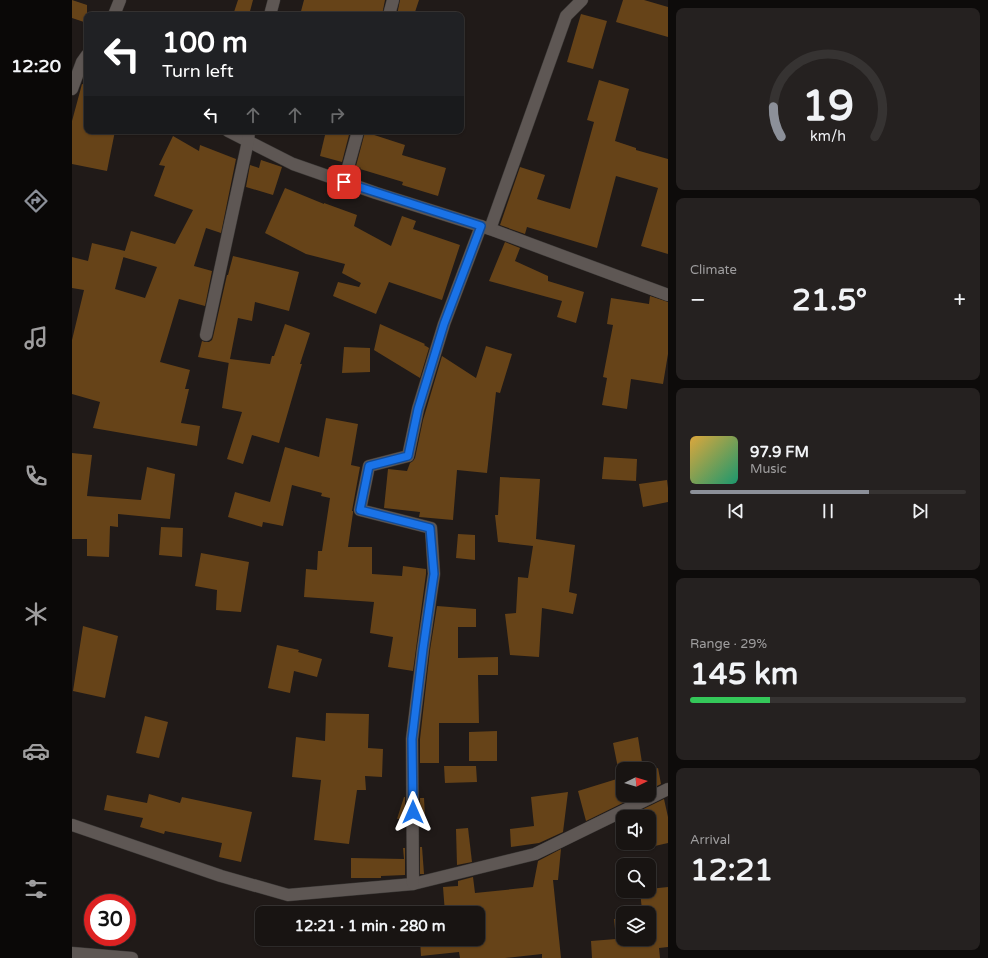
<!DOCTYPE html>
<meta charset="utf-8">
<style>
:root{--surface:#181412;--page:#252120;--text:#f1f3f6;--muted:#9f9e9f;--line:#363332;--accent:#8c9099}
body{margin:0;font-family:"Varela Round",sans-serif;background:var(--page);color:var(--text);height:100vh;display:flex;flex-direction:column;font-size:15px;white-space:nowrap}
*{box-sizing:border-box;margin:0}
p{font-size:13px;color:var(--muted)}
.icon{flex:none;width:22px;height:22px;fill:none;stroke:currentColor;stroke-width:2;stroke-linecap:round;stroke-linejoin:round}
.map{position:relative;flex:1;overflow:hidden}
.drawer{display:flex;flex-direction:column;gap:8px;padding:8px;background:#0d0b0a;width:320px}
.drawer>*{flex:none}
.banner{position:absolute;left:12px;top:12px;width:380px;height:122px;border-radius:8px;box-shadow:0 1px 3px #0004,0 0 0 1px var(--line);background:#202124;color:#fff;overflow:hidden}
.needle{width:26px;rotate:85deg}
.controls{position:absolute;left:544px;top:762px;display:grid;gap:8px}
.controls a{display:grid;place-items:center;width:40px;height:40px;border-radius:8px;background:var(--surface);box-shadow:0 1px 3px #0004,0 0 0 1px var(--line);font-size:20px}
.speed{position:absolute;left:12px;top:894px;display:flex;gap:8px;font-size:20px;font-weight:700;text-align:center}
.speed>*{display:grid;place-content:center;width:52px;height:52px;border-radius:50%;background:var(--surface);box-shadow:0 1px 3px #0004,0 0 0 1px var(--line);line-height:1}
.speed .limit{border:6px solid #d22;background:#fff;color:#111}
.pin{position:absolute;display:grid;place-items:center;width:34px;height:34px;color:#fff;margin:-17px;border-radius:8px;box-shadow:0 2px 6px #0006}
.me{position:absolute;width:44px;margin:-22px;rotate:0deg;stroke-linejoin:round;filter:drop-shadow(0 0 3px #0008)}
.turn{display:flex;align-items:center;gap:14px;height:84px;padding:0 12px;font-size:18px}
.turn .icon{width:52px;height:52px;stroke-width:2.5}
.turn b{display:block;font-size:28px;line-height:34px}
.lanes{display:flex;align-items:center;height:38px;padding:0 12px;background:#0003;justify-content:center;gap:20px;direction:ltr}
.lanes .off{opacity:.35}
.big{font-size:30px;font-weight:700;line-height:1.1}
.drawer .tile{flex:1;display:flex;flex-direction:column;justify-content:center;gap:6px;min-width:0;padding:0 14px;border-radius:8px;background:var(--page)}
.drawer .dial{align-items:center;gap:0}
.dial svg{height:104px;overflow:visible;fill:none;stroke:var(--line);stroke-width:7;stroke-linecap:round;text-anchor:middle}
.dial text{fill:var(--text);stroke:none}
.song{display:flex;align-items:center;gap:12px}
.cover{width:48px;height:48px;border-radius:6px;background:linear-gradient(135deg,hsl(40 70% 55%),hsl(160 70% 35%))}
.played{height:4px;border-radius:2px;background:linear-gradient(90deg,var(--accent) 65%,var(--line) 65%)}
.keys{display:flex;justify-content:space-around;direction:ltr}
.heat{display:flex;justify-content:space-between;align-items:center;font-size:22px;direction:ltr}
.charge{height:6px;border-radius:3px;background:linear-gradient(90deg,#34c759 29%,var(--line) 0)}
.trip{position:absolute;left:183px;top:906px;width:230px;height:40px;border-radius:8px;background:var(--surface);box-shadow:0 1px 3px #0004,0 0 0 1px var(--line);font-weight:700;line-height:40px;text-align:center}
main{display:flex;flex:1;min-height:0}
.tabs{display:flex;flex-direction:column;width:72px;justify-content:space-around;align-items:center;background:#0a0807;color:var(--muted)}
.tabs .icon{width:28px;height:28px}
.tabs .active{color:var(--accent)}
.tabs b{font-size:18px;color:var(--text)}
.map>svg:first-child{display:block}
</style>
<main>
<nav class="tabs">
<b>12:20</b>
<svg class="icon active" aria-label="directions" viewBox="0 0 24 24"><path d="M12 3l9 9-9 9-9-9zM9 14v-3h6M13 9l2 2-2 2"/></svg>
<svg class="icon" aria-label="music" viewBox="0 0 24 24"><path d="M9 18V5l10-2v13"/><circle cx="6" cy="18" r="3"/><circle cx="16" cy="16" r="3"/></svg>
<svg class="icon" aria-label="phone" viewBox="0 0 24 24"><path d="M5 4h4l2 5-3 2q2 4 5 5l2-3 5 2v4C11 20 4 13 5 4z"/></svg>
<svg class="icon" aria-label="climate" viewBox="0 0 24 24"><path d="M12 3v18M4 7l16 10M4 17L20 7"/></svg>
<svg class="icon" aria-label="car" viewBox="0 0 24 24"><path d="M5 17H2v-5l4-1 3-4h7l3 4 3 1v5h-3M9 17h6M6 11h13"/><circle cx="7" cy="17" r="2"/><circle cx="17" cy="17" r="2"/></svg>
<svg class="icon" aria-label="filters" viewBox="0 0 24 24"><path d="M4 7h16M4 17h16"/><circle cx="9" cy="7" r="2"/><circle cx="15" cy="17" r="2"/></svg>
</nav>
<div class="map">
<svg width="596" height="958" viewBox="0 0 596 958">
<rect width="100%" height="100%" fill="#201a18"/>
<g fill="#664318">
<path d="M 0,0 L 15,5 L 15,23 L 0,18 Z"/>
<path d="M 166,0 L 181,0 L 177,15 L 161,15 Z"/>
<path d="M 232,0 L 313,0 L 310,15 L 228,15 Z"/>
<path d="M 328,0 L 347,0 L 342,15 L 325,15 Z"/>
<path d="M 551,0 L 572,0 L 596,7 L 596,37 L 544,22 Z"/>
<path d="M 509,14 L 535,21 L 521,69 L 495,62 Z"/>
<path d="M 527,80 L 557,89 L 543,141 L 564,148 L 564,150 L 596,159 L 596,254 L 569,246 L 586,188 L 544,176 L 525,248 L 455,227 L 453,234 L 428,225 L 448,167 L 473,175 L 465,199 L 498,209 L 522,122 L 515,120 Z"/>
<path d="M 10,84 L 15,85 L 15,131 L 43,131 L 35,171 L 0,164 L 0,121 Z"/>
<path d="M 254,131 L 278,131 L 270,162 L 248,156 Z"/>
<path d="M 293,132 L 333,145 L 330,155 L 374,168 L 366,196 L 330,185 L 331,182 L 288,169 L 289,168 L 284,166 Z"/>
<path d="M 101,136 L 127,151 L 128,145 L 164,159 L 149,233 L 134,228 L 122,266 L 140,271 L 133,306 L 107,299 L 88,362 L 118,370 L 113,389 L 117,389 L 109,423 L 128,426 L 125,446 L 21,428 L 28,402 L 0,394 L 0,340 L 12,290 L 0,288 L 0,257 L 16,261 L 20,243 L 53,251 L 43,289 L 73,298 L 85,267 L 51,257 L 59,231 L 103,244 L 121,210 L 82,196 L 93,166 L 87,165 Z"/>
<path d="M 189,160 L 210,167 L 201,195 L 174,187 L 178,165 L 187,168 Z"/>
<path d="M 213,188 L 252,204 L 252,203 L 285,215 L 282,226 L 319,246 L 330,216 L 344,221 L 341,229 L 388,245 L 370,300 L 317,282 L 304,314 L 261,296 L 266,282 L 287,287 L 289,283 L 270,273 L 273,264 L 234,254 L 193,233 Z"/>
<path d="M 433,242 L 448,248 L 443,261 L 476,276 L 476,281 L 512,292 L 504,323 L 485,317 L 490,301 L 417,281 Z"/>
<path d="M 161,256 L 227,272 L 217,311 L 183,302 L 180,321 L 166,318 L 158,359 L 198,364 L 200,356 L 202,356 L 213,324 L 238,333 L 228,364 L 230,364 L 207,443 L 180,435 L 171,464 L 155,459 L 170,412 L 150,408 L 157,361 L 157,363 L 126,357 L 130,341 L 133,342 L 137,342 L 140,340 L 141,337 L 155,275 L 156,275 Z"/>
<path d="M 578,296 L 596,302 L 596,354 L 591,384 L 559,379 L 555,409 L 530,405 L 535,378 L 531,377 L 541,325 L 535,324 L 539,298 L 577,304 Z"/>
<path d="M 308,324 L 353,344 L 352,345 L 357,348 L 348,378 L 302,350 Z"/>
<path d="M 414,346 L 440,354 L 428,393 L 424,392 L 415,473 L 385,470 L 381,520 L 347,517 L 348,512 L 312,508 L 316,469 L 335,471 L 338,463 L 341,461 L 343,458 L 351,420 L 370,356 L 404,378 Z"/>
<path d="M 272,347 L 298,348 L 298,372 L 270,373 Z"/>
<path d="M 254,418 L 286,424 L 279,465 L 288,467 L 280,511 L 281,511 L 281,513 L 276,547 L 300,547 L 300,574 L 330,576 L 331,566 L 354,569 L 354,574 L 341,671 L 316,667 L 321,637 L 298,633 L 302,602 L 232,597 L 234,569 L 245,570 L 246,551 L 250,551 L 258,498 L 249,496 L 250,493 L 220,485 L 211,526 L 191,522 L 190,527 L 156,517 L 163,492 L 198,502 L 213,447 L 247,457 Z"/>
<path d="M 0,453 L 20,455 L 15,496 L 69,500 L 75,467 L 103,474 L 98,519 L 46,514 L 46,527 L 38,526 L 37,557 L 15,556 L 15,539 L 0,539 Z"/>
<path d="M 532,457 L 565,459 L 564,481 L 530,479 Z"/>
<path d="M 428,477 L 468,479 L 464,539 L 503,545 L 497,592 L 505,594 L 501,614 L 470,608 L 467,657 L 438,655 L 433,614 L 444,613 L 446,577 L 456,578 L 461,546 L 426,542 L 423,515 L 426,515 Z"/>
<path d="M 595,480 L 596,488 L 596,502 L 571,507 L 567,484 Z"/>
<path d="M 89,527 L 111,528 L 110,557 L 87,555 Z"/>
<path d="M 386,534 L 403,535 L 403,560 L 384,558 Z"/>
<path d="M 129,553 L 177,562 L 169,612 L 144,610 L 145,590 L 123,586 Z"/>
<path d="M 365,606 L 404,609 L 404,627 L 386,627 L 386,658 L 426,657 L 426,675 L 406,675 L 407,723 L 367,723 L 367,763 L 348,763 L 348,739 L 358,650 Z"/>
<path d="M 11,626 L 46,636 L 33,698 L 1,691 Z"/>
<path d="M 205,645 L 227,650 L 226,652 L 250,659 L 245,677 L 222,671 L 218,693 L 196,688 Z"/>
<path d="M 254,713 L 297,714 L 296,748 L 311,749 L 310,777 L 293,776 L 294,790 L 285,790 L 277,844 L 242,840 L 249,780 L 220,777 L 224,737 L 253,741 Z"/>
<path d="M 73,716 L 96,722 L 87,758 L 64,753 Z"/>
<path d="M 425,731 L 425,761 L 397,761 L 397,732 Z"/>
<path d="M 566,737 L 571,769 L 551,769 L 551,795 L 567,795 L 514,821 L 506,791 L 548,778 L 541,743 Z"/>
<path d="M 372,766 L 404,766 L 405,782 L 373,783 Z"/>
<path d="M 586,768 L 589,784 L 577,790 L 577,771 Z"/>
<path d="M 496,792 L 491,832 L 467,843 L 439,847 L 438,829 L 462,826 L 459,797 Z"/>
<path d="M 77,794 L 108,803 L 110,797 L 180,812 L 169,862 L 147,857 L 150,843 L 93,831 L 92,834 L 68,827 L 71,818 L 32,810 L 35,795 L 75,803 Z"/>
<path d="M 332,797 L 333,797 L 333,818 L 325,819 Z"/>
<path d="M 348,798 L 352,798 L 353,818 L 348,818 Z"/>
<path d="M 592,799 L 596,817 L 596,843 L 574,848 L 571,843 L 577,843 L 577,817 L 557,816 Z"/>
<path d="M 396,828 L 400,862 L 385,865 L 384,829 Z"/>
<path d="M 348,847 L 350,847 L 352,874 L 348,874 Z"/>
<path d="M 331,848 L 333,848 L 333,875 L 309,876 L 309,878 L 279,878 L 279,858 L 332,859 Z"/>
<path d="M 489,849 L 486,880 L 481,880 L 489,958 L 470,958 L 470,954 L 433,958 L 388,958 L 387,952 L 349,956 L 348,939 L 406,939 L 406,913 L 373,913 L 371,887 L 386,886 L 386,881 L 401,877 L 403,893 L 461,887 L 466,861 Z"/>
<path d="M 596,887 L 596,947 L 587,948 L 588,958 L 520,958 L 519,941 L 544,939 L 542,919 L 551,918 L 551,939 L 577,939 L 577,913 L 567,913 L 567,910 L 570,910 L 568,891 L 577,891 L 577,889 Z"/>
</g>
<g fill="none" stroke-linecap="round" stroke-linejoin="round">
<defs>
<g id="minor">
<path d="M 42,15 L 48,0"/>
<path d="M 198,15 L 202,0"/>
<path d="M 317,15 L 321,0"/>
<path d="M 0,89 L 10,62 L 15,55"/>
<path d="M 156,131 L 221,164 L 304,193 L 418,229 L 596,295"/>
<path d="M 272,182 L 286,131"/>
<path d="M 418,229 L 494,16 L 510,0"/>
<path d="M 134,335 L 176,141 L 177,131"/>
<path d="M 0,825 L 149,876 L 216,895 L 341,884 L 463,854 L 596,789"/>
<path d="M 341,884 L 340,739 L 351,649 L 362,574 L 359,528 L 288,510 L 297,466 L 336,456 L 346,409 L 372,324 L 409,226"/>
<path d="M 0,953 L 60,958"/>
</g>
</defs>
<use href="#minor" stroke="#3a3735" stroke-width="13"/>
<use href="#minor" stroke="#5e5754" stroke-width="12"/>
</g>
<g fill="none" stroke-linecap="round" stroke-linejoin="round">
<defs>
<path id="route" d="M 272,182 L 409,226 L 372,324 L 346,409 L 336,456 L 297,466 L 288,510 L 358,528 L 362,574 L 351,649 L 340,739 L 341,812"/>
</defs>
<use href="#route" stroke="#114b97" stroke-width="10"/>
<use href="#route" stroke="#1a73e8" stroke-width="7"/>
</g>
</svg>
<div class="controls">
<a><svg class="needle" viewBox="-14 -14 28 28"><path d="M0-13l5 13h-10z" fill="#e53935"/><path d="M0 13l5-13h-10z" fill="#9f9e9f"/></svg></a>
<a><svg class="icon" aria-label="sound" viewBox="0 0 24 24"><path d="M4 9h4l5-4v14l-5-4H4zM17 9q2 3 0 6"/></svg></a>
<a><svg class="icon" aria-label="search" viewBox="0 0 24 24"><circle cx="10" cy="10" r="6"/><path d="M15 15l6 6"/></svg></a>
<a><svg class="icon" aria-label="layers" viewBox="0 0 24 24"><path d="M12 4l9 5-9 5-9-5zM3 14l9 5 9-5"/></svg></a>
</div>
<div class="speed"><div class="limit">30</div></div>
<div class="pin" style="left:272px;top:182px;background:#d93025"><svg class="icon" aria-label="arrive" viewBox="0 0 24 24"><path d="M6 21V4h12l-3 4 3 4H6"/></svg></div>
<svg class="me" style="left:341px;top:812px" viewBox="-20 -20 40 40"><path d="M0-17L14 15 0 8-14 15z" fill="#1a73e8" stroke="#fff" stroke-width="4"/></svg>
<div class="trip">12:21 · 1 min · 280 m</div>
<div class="banner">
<div class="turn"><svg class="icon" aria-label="left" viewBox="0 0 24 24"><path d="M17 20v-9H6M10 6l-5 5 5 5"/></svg><div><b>100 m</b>Turn left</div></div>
<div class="lanes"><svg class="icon" aria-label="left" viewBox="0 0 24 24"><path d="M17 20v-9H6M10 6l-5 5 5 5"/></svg><svg class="icon off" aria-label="ahead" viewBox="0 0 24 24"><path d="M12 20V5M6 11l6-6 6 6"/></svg><svg class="icon off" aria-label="ahead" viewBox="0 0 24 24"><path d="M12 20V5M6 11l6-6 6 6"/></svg><svg class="icon off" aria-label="right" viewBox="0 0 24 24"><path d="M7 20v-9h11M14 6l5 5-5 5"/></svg></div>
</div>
</div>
<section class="drawer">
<div class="tile dial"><svg viewBox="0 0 100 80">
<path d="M14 69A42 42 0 1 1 86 69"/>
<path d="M14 69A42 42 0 0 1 8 46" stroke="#8c9099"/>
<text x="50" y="56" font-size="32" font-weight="700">19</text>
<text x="50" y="72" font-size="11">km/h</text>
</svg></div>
<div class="tile"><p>Climate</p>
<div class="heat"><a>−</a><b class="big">21.5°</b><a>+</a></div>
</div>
<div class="tile">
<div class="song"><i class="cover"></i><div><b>97.9 FM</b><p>Music</p></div></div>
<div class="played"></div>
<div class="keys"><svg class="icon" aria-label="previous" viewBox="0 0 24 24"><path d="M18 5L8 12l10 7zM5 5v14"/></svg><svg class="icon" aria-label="pause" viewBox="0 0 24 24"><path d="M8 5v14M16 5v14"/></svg><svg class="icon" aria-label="next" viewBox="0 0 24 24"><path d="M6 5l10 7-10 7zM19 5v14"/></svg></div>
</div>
<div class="tile"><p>Range · 29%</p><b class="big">145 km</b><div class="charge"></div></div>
<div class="tile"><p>Arrival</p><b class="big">12:21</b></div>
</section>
</main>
